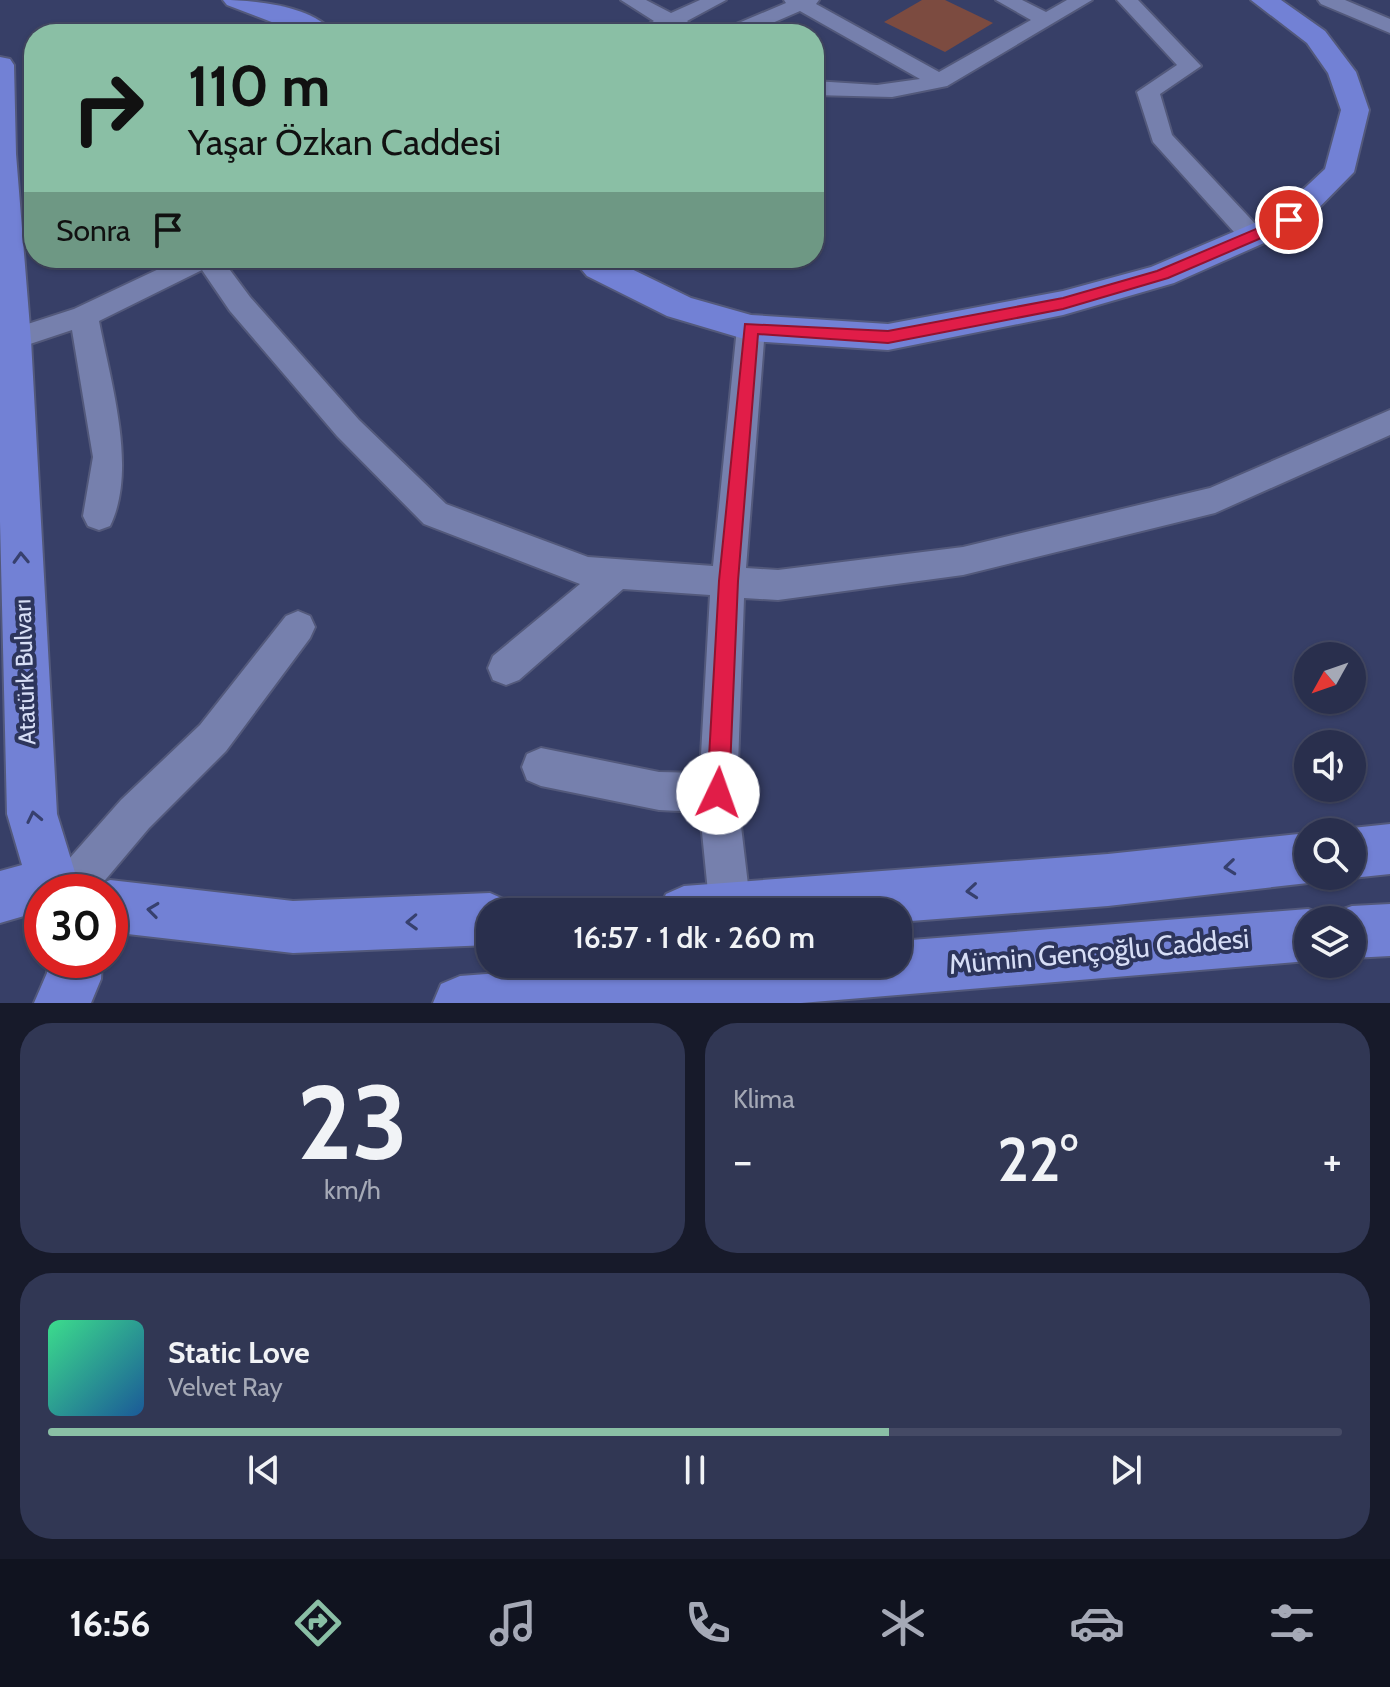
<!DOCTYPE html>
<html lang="tr">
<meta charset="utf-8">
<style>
:root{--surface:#292f4d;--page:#313754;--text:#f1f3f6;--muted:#a5a9b6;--line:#454a65;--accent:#8abfa5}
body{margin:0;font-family:Cabin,sans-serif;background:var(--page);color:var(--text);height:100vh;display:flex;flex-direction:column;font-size:30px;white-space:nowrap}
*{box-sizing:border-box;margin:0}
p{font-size:26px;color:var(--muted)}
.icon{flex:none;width:44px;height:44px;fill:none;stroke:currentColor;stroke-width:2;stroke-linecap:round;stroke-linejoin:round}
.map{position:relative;height:1003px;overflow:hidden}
.panel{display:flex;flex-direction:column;gap:20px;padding:20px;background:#171a2a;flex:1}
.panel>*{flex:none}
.hud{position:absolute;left:24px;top:24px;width:800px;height:244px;border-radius:32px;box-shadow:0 2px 6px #0004,0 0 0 2px var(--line);background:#8abfa5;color:#111;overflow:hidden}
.needle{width:52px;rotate:230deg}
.controls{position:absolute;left:1294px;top:642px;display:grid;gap:16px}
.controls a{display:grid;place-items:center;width:72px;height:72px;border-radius:50%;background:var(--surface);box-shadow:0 2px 6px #0004,0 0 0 2px var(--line);font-size:40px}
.speed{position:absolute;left:24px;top:874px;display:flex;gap:16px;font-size:40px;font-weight:700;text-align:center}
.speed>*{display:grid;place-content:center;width:104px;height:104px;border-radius:50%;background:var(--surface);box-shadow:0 2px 6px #0004,0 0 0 2px var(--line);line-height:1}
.speed .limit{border:12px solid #d22;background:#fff;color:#111}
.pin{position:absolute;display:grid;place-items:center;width:68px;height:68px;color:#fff;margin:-34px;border:4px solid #fff;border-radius:50%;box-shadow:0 2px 8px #0007}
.me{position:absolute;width:88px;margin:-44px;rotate:3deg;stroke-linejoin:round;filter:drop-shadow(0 0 6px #0008)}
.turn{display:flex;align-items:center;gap:28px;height:168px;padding:0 32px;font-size:36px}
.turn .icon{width:104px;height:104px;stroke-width:2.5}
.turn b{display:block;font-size:56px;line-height:68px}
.then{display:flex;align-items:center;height:76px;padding:0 32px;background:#0003;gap:16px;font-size:30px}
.big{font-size:60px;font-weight:600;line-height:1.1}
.panel .tile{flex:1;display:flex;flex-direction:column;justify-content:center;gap:12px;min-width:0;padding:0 28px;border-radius:32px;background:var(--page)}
.panel .dial{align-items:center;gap:0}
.dial b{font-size:104px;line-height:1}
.song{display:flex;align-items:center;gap:24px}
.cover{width:96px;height:96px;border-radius:12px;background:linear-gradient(135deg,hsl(150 70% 55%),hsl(210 70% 35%))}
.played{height:8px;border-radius:4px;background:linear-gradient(90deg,var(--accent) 65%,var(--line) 65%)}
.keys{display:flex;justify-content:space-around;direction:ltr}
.heat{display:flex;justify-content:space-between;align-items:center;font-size:44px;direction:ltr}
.panel .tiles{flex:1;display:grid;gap:20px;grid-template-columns:1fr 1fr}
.tile:last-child{grid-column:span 2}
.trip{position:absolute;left:476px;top:898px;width:436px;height:80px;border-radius:32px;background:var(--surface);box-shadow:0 2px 6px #0004,0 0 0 2px var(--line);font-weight:600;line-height:80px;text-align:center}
.menu{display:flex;height:128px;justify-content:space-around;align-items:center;background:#10131f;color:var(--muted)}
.menu .icon{width:56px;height:56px}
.menu .current{color:var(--accent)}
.menu b{font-size:36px;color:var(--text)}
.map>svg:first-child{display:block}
</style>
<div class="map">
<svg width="1390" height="1003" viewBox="0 0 1390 1003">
<rect width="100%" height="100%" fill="#373f67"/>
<path fill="#7c4b40" d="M 922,0 L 945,0 L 993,23 L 945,52 L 884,22 Z"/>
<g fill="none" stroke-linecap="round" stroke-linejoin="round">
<defs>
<g id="minor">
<path d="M 621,0 L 646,0 L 671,13 L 700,0 L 726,0 L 687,21 L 695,29 L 690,34 L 670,29 L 660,34 L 632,34 L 654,21 Z"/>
<path d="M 784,0 L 819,0 L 816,4 L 939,72 L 1031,20 L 996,0 L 1022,0 L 1046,12 L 1067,0 L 1092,0 L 947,86 L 892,97 L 814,95 L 814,81 L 877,85 L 920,79 L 800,11 L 747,34 L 718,34 L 722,30 L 786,3 Z"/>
<path d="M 1117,0 L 1138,0 L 1201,66 L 1160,94 L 1172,135 L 1261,230 L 1265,236 L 1261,242 L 1252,245 L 1243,242 L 1153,142 L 1137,92 L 1177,65 Z"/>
<path d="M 1318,0 L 1345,0 L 1390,19 L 1390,33 L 1321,4 Z"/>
<path d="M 182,258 L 221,258 L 250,297 L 359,420 L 446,504 L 588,557 L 713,566 L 737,328 L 741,321 L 751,318 L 761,321 L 765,328 L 746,568 L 778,570 L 963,547 L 1210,488 L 1390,410 L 1390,435 L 1215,513 L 963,575 L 778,600 L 744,598 L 737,793 L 751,910 L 710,912 L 700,812 L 659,810 L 541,786 L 527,780 L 522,767 L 527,754 L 541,748 L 659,772 L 700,773 L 710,595 L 623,589 L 519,680 L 506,685 L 493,680 L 488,668 L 493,656 L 580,584 L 424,524 L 337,436 L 230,311 L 202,270 L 99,321 C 110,380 138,469 110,526 L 99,530 L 88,526 L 83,516 L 93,457 L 72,330 L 0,354 L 0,333 L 74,309 Z"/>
<path d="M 298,611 L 310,616 L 315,627 L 310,638 L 226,751 L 149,828 L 95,892 L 47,892 L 53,877 L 121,800 L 200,725 L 286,616 Z"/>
</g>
<g id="major">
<path d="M 223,0 C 254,0 315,6 334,34 L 303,34 L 227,5 Z"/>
<path d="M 1251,0 L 1281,0 L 1325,31 L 1356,72 L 1369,110 L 1354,172 L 1300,227 L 1174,283 L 1063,315 L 888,350 L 751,341 L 667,316 L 587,276 L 572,258 L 609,258 L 691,298 L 751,315 L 888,324 L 1063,291 L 1151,267 L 1278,213 L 1325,169 L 1341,110 L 1328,73 L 1307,43 Z"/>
<path d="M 0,57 L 10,59 L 14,65 L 16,154 L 31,340 L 57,814 L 81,892 L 42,892 L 42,917 L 24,916 L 0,923 L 0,871 L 22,865 L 7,814 L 0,522 Z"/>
<path d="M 1390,824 L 1390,874 L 1352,878 L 1347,876 L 1352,876 L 1352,832 L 1342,832 L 1352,828 Z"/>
<path d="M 1308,833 L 1308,876 L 1325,876 L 1308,883 L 1108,906 L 898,922 L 898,912 L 658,912 L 666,894 L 684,886 L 1108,854 Z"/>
<path d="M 110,880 L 293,901 L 490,893 L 508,901 L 513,912 L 490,912 L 490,945 L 293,953 L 110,932 L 110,892 L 90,892 L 92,888 Z"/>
<path d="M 1390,904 L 1390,956 L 1352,958 L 1352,920 L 1331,920 L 1333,913 L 1352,906 Z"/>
<path d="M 1308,909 L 1327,916 L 1328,920 L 1308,920 L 1308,961 L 801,1003 L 433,1003 L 441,984 L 460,976 L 622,964 L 898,964 L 898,941 Z"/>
<path d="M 48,960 L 102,960 L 101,979 L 91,1003 L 34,1003 L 47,973 Z"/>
</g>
</defs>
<use href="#minor" stroke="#53597b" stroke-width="4"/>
<use href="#major" stroke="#53597b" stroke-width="4"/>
<use href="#minor" fill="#7680ad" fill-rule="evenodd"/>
<use href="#major" fill="#7281d5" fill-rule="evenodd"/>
</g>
<defs><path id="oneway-chevron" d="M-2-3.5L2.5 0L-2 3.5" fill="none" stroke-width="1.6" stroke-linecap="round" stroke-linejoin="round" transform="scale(2)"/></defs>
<g stroke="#37406e">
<use href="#oneway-chevron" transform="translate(21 558) rotate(-92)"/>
<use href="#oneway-chevron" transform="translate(34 817) rotate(-102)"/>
<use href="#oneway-chevron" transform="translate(1230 867) rotate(174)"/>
<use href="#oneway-chevron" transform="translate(972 891) rotate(175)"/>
<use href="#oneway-chevron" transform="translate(153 910) rotate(-173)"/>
<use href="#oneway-chevron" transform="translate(412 922) rotate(178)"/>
</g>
<path fill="#e11d48" stroke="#92132f" stroke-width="2" d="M 1289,215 L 1294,217 L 1294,224 L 1168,278 L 1063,309 L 888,343 L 758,334 L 738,581 L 729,793 L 725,801 L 718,804 L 710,801 L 707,793 L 719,581 L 745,324 L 888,331 L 1063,298 L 1157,271 Z"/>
<g text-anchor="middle" stroke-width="8" stroke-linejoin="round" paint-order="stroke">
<g font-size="24" fill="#d7def6" stroke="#2d355c">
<text transform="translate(25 672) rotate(-92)" y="8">Atatürk Bulvarı</text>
</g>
<g font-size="28" fill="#d7def6" stroke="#2d355c">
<text transform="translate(1099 951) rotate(-5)" y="10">Mümin Gençoğlu Caddesi</text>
</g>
</g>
</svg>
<div class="controls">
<a><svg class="needle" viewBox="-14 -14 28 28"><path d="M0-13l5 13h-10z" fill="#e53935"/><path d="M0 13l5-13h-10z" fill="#a5a9b6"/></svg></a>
<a><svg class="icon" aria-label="sound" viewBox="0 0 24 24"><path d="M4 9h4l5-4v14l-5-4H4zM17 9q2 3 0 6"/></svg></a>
<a><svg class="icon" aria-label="search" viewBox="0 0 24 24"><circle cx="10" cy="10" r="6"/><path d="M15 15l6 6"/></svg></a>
<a><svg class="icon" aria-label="layers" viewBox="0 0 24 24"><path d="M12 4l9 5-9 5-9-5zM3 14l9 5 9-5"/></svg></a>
</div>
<div class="speed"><div class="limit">30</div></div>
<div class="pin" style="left:1289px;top:220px;background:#d93025"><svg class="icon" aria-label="arrive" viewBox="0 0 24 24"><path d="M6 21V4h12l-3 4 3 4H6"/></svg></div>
<svg class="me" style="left:718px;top:793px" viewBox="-20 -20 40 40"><circle r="19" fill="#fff"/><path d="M0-13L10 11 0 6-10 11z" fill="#e11d48"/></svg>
<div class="trip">16:57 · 1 dk · 260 m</div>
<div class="hud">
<div class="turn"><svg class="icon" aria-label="right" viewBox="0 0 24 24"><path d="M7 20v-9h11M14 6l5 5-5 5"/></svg><div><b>110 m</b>Yaşar Özkan Caddesi</div></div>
<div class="then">Sonra<svg class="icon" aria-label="arrive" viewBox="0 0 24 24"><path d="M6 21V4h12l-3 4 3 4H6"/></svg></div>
</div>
</div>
<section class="panel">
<div class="tiles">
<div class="tile dial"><b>23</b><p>km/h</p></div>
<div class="tile"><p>Klima</p>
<div class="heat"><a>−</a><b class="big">22°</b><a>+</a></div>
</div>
<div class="tile">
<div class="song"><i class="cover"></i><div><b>Static Love</b><p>Velvet Ray</p></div></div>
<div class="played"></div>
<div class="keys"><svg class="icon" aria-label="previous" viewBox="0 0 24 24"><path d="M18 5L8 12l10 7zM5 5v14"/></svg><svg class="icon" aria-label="pause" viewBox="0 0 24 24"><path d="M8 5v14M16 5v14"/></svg><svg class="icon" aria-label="next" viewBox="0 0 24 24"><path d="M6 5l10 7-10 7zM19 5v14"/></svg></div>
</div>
</div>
</section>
<nav class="menu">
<b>16:56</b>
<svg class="icon current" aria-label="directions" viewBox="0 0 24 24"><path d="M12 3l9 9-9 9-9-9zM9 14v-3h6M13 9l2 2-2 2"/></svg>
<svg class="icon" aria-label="music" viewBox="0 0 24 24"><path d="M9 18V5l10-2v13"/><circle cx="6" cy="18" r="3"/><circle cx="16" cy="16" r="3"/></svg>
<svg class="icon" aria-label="phone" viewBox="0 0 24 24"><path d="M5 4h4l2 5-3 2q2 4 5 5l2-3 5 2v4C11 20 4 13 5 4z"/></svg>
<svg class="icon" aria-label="climate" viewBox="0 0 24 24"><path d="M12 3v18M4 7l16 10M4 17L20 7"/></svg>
<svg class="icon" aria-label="car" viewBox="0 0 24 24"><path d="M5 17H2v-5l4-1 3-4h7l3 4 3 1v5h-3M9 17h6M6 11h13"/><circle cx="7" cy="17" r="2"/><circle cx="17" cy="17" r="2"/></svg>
<svg class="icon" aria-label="filters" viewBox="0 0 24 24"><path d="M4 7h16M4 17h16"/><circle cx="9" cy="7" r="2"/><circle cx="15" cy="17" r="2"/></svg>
</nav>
